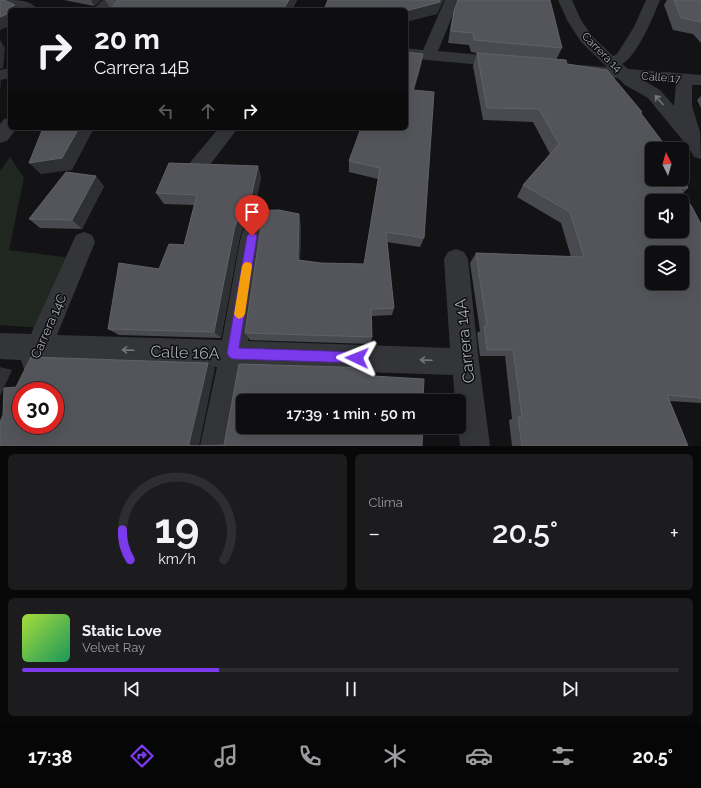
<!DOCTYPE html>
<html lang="es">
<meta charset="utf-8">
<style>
:root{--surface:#0e0e10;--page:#1c1c1e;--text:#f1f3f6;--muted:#9b9c9f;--line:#2e2e30;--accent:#7c3aed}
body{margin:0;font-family:Raleway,sans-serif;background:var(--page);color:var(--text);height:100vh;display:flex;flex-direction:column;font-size:15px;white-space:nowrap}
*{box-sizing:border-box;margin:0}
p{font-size:13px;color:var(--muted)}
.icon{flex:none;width:22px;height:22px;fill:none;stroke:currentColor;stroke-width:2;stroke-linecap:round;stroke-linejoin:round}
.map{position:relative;height:446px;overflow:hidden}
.side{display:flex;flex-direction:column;gap:8px;padding:8px;background:#080809;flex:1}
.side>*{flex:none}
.top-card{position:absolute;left:8px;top:8px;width:400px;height:122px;border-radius:6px;box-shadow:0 4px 16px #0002,0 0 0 1px var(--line);background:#0e0e10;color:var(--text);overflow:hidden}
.needle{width:26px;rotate:355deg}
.buttons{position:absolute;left:645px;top:142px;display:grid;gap:8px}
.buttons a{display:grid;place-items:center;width:44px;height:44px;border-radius:6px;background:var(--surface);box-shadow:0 4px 16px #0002,0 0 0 1px var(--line);font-size:20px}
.speed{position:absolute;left:12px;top:382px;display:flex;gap:8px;font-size:20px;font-weight:700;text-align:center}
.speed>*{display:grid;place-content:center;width:52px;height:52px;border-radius:50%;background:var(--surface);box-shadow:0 4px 16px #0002,0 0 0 1px var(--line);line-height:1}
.speed .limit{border:6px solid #d22;background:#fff;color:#111}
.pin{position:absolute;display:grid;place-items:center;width:34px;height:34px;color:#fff;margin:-41px -17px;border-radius:50% 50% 50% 0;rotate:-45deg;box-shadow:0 0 4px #0007}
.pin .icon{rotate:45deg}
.me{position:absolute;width:44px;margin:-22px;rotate:272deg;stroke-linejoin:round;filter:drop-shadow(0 0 3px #0008)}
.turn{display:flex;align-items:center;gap:14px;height:84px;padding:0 20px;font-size:18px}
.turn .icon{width:52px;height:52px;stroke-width:2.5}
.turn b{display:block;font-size:28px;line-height:34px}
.lanes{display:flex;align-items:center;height:38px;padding:0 20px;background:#0003;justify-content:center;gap:20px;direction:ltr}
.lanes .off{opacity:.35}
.big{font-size:30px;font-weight:600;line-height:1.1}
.side .card{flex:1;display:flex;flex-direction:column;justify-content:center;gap:6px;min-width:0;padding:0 14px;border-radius:6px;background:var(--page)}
.side .dial{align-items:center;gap:0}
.dial svg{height:104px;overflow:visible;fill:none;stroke:var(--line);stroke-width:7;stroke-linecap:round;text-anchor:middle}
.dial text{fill:var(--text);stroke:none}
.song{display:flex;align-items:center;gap:12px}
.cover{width:48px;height:48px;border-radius:6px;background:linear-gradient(135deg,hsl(80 70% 55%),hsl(150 70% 35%))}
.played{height:4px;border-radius:2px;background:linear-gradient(90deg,var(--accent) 30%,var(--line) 30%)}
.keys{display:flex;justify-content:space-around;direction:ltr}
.heat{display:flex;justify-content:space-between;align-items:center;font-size:22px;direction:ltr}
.side .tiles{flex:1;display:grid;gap:8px;grid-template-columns:1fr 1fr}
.card:last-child{grid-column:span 2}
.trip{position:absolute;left:236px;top:394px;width:230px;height:40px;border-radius:6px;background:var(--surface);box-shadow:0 4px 16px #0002,0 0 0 1px var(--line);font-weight:600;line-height:40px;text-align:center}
.tab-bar{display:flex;height:64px;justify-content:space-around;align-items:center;background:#060606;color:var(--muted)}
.tab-bar .icon{width:28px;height:28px}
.tab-bar .active{color:var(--accent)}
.tab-bar b{font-size:18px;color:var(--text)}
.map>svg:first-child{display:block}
</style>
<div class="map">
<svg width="701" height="446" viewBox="0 0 701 446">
<rect width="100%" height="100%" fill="#131315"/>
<path fill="#202720" d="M 10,157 L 24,178 L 9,250 L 71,258 L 41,328 L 0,325 L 0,171 Z"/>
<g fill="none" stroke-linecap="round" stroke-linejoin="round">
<g fill="#343539" fill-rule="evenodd">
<path d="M 7,0 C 19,0 31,0 38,10 L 21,10 Z"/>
<path d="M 103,0 L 118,0 L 107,10 L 92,10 Z"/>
<path d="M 445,0 L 459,0 L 438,51 L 504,57 L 510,59 L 512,62 L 510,65 L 504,67 L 406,58 L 406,48 L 423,50 Z"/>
<path d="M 558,0 L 572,0 L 581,20 L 592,36 L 613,56 L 617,54 L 634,27 L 646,0 L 660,0 C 653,17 638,55 622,64 L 628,69 L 701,75 L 701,85 L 692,85 L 692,106 L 700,132 L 701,159 L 694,157 L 689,148 L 648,98 L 625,85 L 618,78 L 574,74 L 572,70 L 574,66 L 580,65 L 607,67 L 581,42 L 567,20 ZM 643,80 L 676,83 L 674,106 L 660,90 Z"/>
<path d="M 10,68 L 10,78 L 0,80 L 0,70 Z"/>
<path d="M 10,118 L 10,128 L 17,128 L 7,141 L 0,143 L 0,124 L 4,119 Z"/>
<path d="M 219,128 L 238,128 L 206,170 L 199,173 L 192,170 L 189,165 L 192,160 Z"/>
<path d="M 252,226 L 260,229 L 263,236 L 248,341 L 450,348 L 444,259 L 448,252 L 456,249 L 464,252 L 468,259 L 479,362 L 490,446 L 460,446 L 458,427 L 459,401 L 455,401 L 453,375 L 244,368 L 230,446 L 200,446 L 217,367 L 47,361 L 44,369 L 34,373 L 24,369 L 21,360 L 0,359 L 0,333 L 31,334 L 76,235 L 84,232 L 92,235 L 95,242 L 57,335 L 222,340 L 241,236 L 244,229 Z"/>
</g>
</g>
<g fill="#494a4f">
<path d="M 64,0 L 101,0 L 94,6 Z"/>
<path d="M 105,0 L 297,0 L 292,10 L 111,9 Z"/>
<path d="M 667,0 L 701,0 L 701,43 L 693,34 L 673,30 L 664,5 Z"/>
<path d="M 454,11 L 562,48 L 556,60 L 567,64 L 642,112 L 641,113 L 688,188 L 683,193 L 701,224 L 701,403 L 670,401 L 688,446 L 512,446 L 509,420 L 512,419 L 505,356 L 480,356 L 477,333 L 480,331 L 470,263 L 476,253 L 571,257 L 561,223 L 517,197 L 523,185 L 550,154 L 533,122 L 483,120 L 473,66 L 477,53 L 471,52 L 469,45 L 448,43 L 451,23 Z"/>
<path d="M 406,52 L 423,54 L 421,66 L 414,90 L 424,238 L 420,247 L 387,242 L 394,308 L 392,315 L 372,316 L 372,337 L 371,344 L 250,340 L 245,333 L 261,228 L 251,225 L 243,228 L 240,236 L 221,338 L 119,335 L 108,329 L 159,269 L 184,245 L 194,205 L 164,204 L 156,193 L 258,166 L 261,178 L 254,211 L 301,224 L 300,260 L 321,263 L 364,264 L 378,179 L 349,172 L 349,161 Z"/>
<path d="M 701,96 L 701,108 L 697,100 Z"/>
<path d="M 104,186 L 82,229 L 40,228 L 29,219 Z"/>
</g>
<g fill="#2f3033">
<path d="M 91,0 L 101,0 L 94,6 Z"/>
<path d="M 289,0 L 297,0 L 292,10 L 283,10 Z"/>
<path d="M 440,0 L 444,0 L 437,14 L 406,22 L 406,11 Z"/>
<path d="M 15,5 L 18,10 L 10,10 L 10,13 L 7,9 Z"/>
<path d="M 10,13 L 10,26 L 0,30 L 0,17 Z"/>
<path d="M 0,40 L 5,48 L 3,68 L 0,69 Z"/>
<path d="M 423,54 L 421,66 L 411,102 L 413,90 Z"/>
<path d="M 0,80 L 1,81 L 0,92 Z"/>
<path d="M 79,128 L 94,128 L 72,170 L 41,174 L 29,163 Z"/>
<path d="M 258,166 L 261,178 L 253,216 L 248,211 Z"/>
<path d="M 96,176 L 104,186 L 82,229 L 72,220 Z"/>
<path d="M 247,214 L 251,225 L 243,228 L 240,236 L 221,338 L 214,332 L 235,226 L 239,217 Z"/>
<path d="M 299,214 L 301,224 L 300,269 L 298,260 Z"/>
<path d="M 208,363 L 215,368 L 199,446 L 191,446 L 189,444 Z"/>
<path d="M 0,367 L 12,370 L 0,396 Z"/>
</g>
<g fill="#53555a" stroke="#606268" fill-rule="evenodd">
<path d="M 0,0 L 5,0 L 15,5 L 7,9 L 10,12 L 10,13 L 0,17 Z"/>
<path d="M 118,0 L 289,0 L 283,10 L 110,10 Z"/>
<path d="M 328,0 L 440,0 L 440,2 L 406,11 L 406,10 L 324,10 Z"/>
<path d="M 458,0 L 550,0 L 562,48 L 474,40 L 473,33 L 451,31 L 454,11 Z"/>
<path d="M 674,0 L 701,0 L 701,22 L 681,18 Z"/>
<path d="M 406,52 L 423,54 L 413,90 L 434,92 L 424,238 L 386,232 L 394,308 L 371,309 L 372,337 L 245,333 L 261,226 L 257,217 L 247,214 L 239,217 L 235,226 L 214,332 L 108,329 L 119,263 L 159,269 L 169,244 L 184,245 L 197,195 L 156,193 L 169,163 L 258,166 L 248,211 L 279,210 L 299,214 L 298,260 L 321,263 L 364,264 L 380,168 L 349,161 L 361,128 L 406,128 Z"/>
<path d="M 477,53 L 566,60 L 567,64 L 607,70 L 642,112 L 640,112 L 661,140 L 666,149 L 652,149 L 652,179 L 682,179 L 682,177 L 688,188 L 679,188 L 692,207 L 701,224 L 701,398 L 667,395 L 688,446 L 522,446 L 518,417 L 522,417 L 513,350 L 487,350 L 484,326 L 487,326 L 476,253 L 584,257 L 570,212 L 523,185 L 559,144 L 539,109 L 487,108 ZM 652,201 L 682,201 L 682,231 L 652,231 ZM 652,253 L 682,253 L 682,283 L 652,283 Z"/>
<path d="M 43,128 L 79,128 L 62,158 L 29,163 Z"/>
<path d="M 66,172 L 96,176 L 72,220 L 29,219 Z"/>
<path d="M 31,357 L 208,363 L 189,444 L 191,446 L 0,446 L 0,422 L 3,415 L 4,388 L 16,387 ZM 21,391 L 55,391 L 55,425 L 21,425 Z"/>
<path d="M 239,364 L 373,368 L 373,376 L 424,379 L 423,401 L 243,401 L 243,427 L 423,427 L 422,446 L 191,446 L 224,445 Z"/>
</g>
<defs><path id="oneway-shaft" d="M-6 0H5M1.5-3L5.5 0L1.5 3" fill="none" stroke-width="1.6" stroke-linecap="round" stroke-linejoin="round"/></defs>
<g stroke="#73757d">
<use href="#oneway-shaft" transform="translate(659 100) rotate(-131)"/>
<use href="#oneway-shaft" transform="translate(128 350) rotate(-178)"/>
<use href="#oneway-shaft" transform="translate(426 360) rotate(-178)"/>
</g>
<path fill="#7c3aed" stroke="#51269a" d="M 252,232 L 255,234 L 257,236 L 239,348 L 357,352 L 361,354 L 362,358 L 361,362 L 357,363 L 233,359 L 229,357 L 227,353 L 247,236 L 249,234 Z"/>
<path fill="#f59e0b" d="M 247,262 L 251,263 L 252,266 L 245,314 L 243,317 L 239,319 L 236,317 L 234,314 L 242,266 L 244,263 Z"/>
<g text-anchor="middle" stroke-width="3" stroke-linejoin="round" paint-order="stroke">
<g font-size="11" fill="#a6aab4" stroke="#0e0e10">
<text transform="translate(602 52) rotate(45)" y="4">Carrera 14</text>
<text transform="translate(661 77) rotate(4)" y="4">Calle 17</text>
</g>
<g font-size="13" fill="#a6aab4" stroke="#0e0e10">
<text transform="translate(48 326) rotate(-66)" y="5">Carrera 14C</text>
</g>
<g font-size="16" fill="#a6aab4" stroke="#0e0e10">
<text transform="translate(464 341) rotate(-96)" y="6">Carrera 14A</text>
<text transform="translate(185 352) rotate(2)" y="6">Calle 16A</text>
</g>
</g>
</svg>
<div class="buttons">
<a><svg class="needle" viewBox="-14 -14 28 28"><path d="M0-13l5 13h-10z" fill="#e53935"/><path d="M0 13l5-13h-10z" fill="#9b9c9f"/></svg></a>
<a><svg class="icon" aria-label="sound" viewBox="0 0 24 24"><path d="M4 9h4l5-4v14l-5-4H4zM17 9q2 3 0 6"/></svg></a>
<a><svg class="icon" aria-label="layers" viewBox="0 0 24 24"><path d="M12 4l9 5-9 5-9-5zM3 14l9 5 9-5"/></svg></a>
</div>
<div class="speed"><div class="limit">30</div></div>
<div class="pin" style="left:252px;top:236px;background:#d93025"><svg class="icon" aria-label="arrive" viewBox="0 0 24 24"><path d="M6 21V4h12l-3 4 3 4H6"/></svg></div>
<svg class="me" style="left:357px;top:358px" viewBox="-20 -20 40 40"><path d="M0-17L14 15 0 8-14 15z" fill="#7c3aed" stroke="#fff" stroke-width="4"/></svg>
<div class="trip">17:39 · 1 min · 50 m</div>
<div class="top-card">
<div class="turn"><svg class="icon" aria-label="right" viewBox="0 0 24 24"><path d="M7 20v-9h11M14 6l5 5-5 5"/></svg><div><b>20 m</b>Carrera 14B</div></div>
<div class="lanes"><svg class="icon off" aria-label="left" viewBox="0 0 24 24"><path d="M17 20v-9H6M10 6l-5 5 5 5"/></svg><svg class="icon off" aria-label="ahead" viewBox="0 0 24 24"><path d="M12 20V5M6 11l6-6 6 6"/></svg><svg class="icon" aria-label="right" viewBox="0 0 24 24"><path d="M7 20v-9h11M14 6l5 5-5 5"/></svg></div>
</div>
</div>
<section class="side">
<div class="tiles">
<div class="card dial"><svg viewBox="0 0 100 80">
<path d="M14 69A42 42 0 1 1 86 69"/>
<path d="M14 69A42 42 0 0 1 8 46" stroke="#7c3aed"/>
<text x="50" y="56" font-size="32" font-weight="700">19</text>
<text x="50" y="72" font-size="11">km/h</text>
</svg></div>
<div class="card"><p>Clima</p>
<div class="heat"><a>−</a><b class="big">20.5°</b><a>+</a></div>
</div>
<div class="card">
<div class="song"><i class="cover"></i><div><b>Static Love</b><p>Velvet Ray</p></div></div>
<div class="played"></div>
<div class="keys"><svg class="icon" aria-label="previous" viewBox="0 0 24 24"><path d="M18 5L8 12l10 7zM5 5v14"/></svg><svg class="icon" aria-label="pause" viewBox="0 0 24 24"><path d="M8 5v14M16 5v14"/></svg><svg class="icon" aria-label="next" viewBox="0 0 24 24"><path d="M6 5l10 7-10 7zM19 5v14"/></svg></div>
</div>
</div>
</section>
<nav class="tab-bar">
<b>17:38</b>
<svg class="icon active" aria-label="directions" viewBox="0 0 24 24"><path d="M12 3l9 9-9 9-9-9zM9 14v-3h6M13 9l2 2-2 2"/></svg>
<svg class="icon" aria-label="music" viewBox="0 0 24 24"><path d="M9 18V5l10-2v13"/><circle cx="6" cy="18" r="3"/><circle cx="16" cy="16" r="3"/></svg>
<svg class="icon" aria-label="phone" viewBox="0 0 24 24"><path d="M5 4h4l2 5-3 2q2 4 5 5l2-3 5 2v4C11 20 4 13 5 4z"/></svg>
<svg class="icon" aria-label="climate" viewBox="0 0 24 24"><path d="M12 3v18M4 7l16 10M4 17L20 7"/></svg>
<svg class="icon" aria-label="car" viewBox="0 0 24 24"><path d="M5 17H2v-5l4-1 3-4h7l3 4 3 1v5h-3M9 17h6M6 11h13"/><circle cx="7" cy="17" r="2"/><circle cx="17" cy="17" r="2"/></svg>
<svg class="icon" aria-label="filters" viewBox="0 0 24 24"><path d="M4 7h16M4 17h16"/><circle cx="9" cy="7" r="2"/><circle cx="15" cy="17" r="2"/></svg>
<b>20.5°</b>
</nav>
